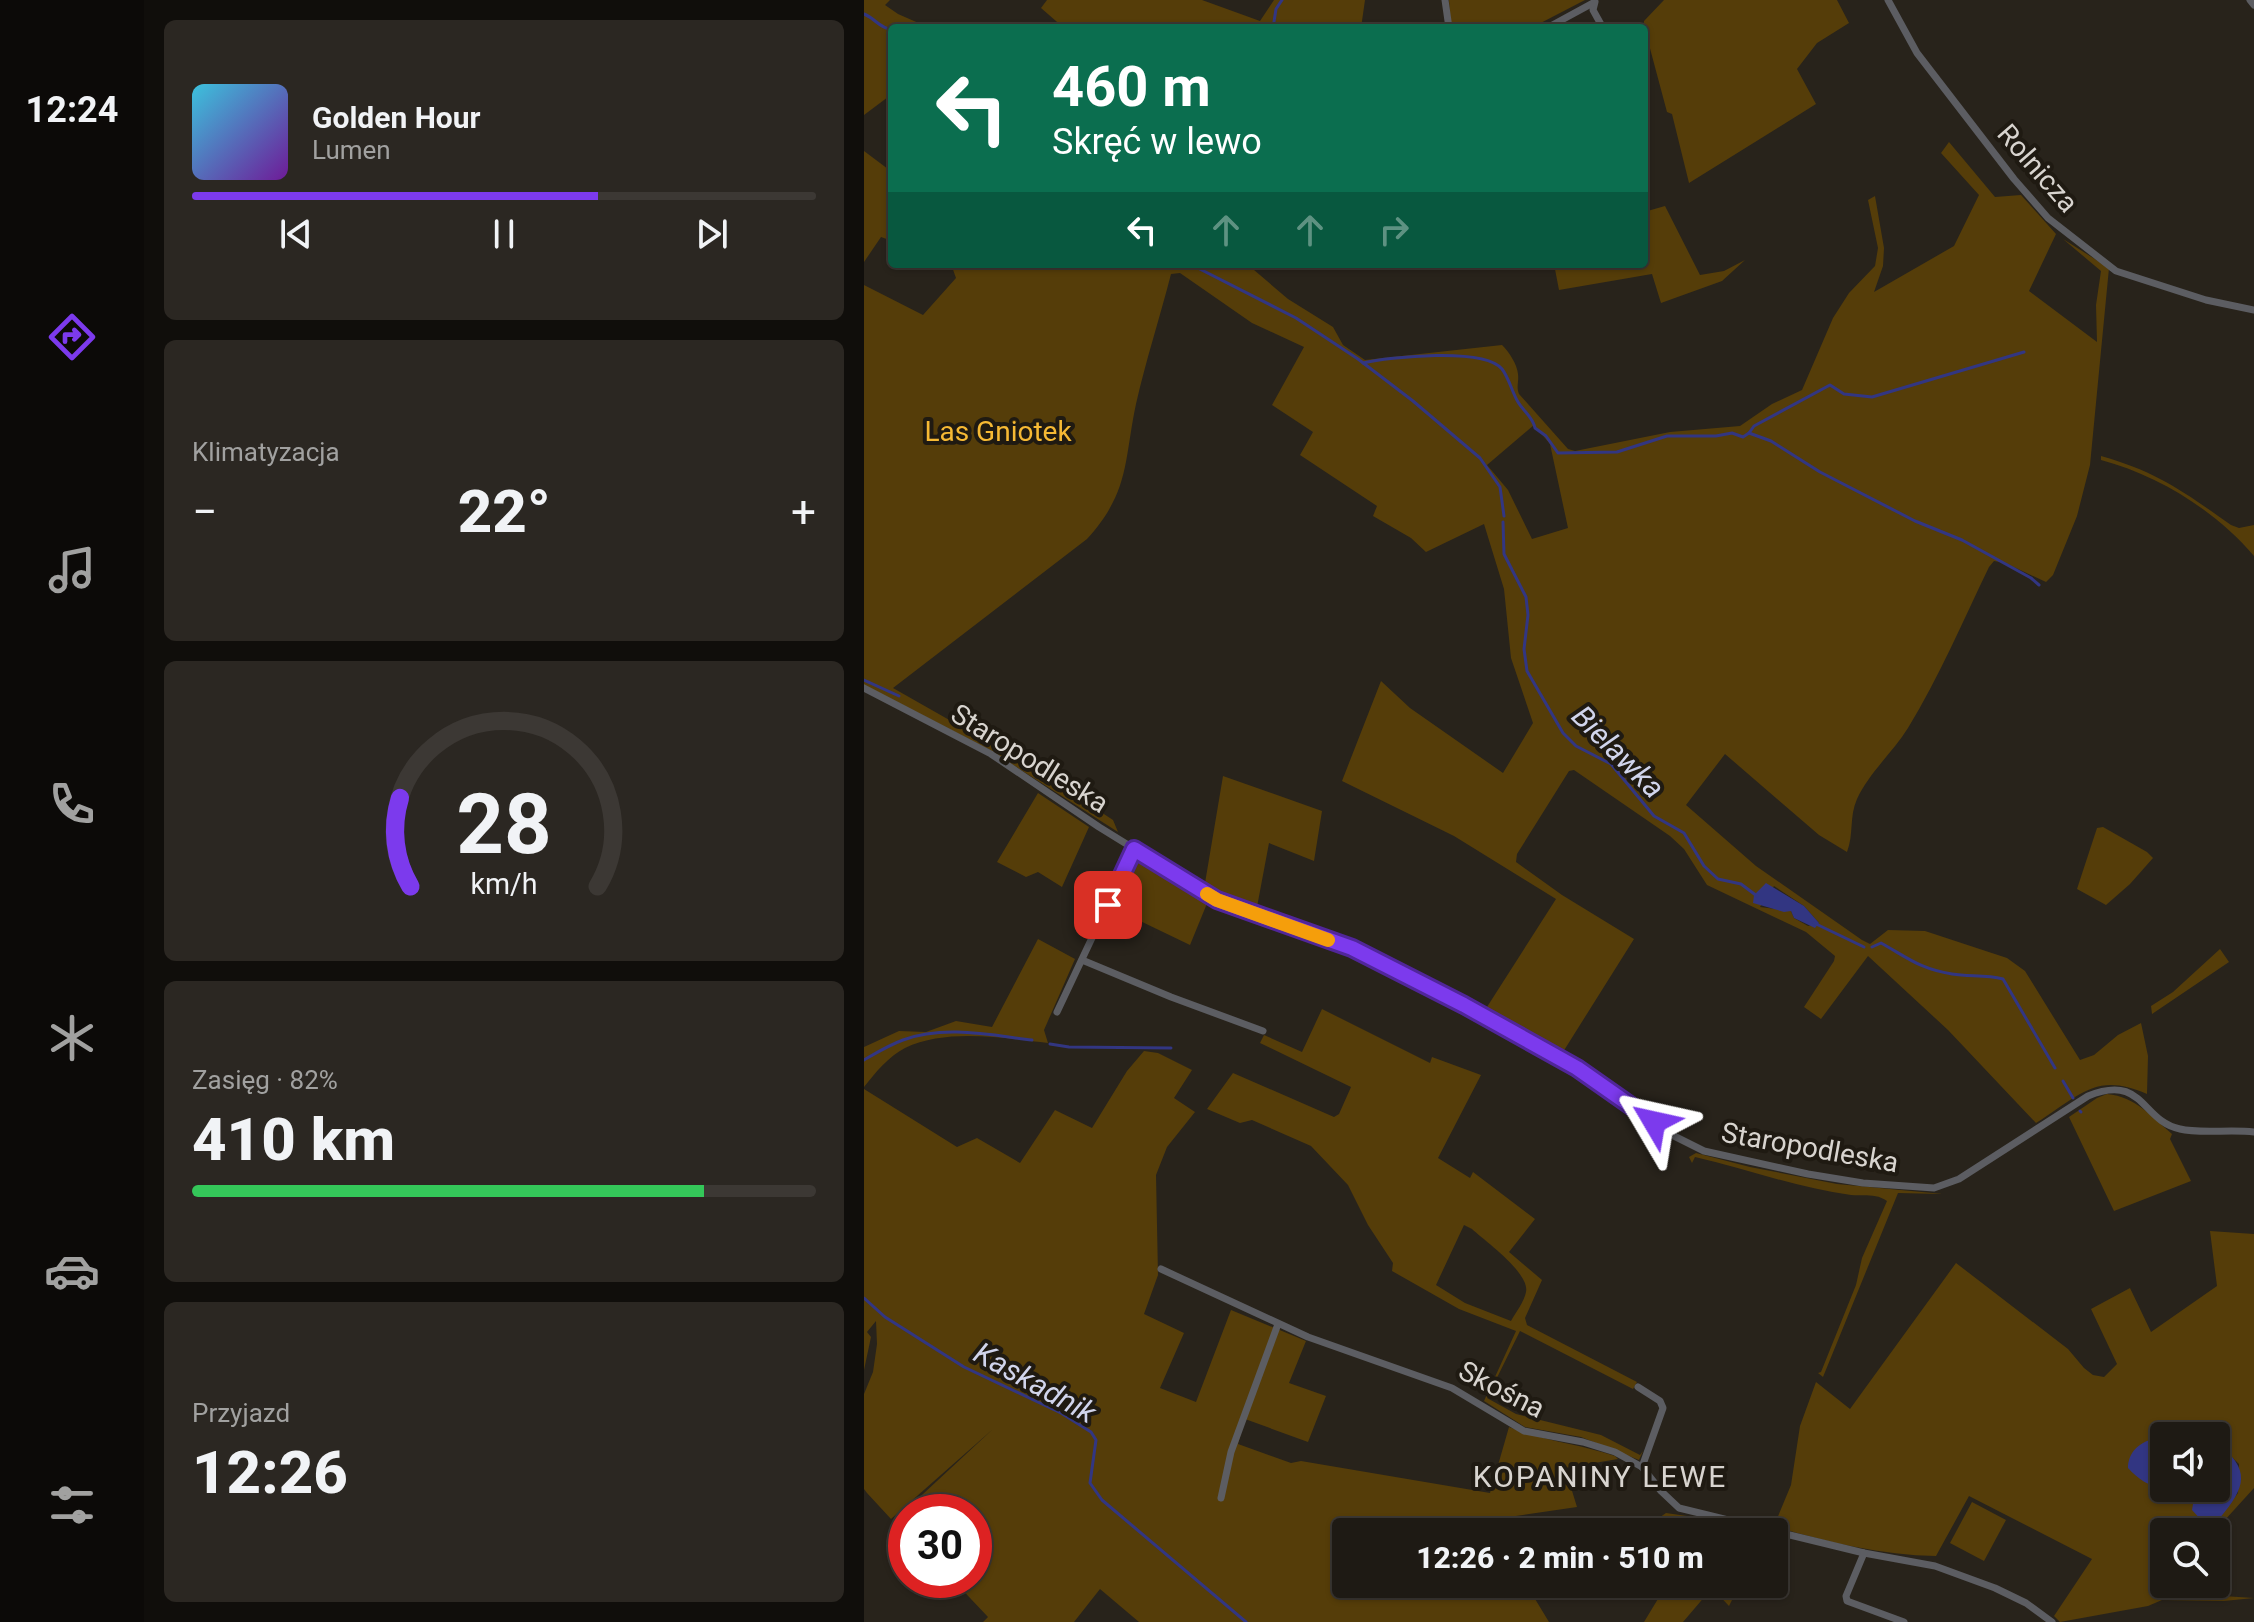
<!DOCTYPE html>
<html lang="pl">
<meta charset="utf-8">
<style>
:root{--surface:#1e1a14;--page:#2b2722;--text:#f1f3f6;--muted:#a1a1a0;--line:#3c3834;--accent:#7c3aed}
body{margin:0;font-family:Roboto,sans-serif;background:var(--page);color:var(--text);height:100vh;display:flex;flex-direction:column;font-size:30px;white-space:nowrap}
*{box-sizing:border-box;margin:0}
p{font-size:26px;color:var(--muted)}
.icon{flex:none;width:44px;height:44px;fill:none;stroke:currentColor;stroke-width:2;stroke-linecap:round;stroke-linejoin:round}
.map{position:relative;flex:1;overflow:hidden}
.panel{display:flex;flex-direction:column;gap:20px;padding:20px;background:#100e0b;width:720px}
.panel>*{flex:none}
.hud{position:absolute;left:24px;top:24px;width:760px;height:244px;border-radius:8px;box-shadow:0 2px 6px #0004,0 0 0 2px var(--line);background:#0b6e4f;color:#fff;overflow:hidden}
.fabs{position:absolute;left:1286px;top:1422px;display:grid;gap:16px}
.fabs a{display:grid;place-items:center;width:80px;height:80px;border-radius:8px;background:var(--surface);box-shadow:0 2px 6px #0004,0 0 0 2px var(--line);font-size:40px}
.speed{position:absolute;left:24px;top:1494px;display:flex;gap:16px;font-size:40px;font-weight:700;text-align:center}
.speed>*{display:grid;place-content:center;width:104px;height:104px;border-radius:50%;background:var(--surface);box-shadow:0 2px 6px #0004,0 0 0 2px var(--line);line-height:1}
.speed .limit{border:12px solid #d22;background:#fff;color:#111}
.pin{position:absolute;display:grid;place-items:center;width:68px;height:68px;color:#fff;margin:-34px;border-radius:16px;box-shadow:0 4px 12px #0006}
.me{position:absolute;width:88px;margin:-44px;rotate:306deg;stroke-linejoin:round;filter:drop-shadow(0 0 6px #0008)}
.turn{display:flex;align-items:center;gap:28px;height:168px;padding:0 32px;font-size:36px}
.turn .icon{width:104px;height:104px;stroke-width:2.5}
.turn b{display:block;font-size:56px;line-height:68px}
.lanes{display:flex;align-items:center;height:76px;padding:0 32px;background:#0003;justify-content:center;gap:40px;direction:ltr}
.lanes .off{opacity:.35}
.big{font-size:60px;font-weight:800;line-height:1.1}
.panel .tile{flex:1;display:flex;flex-direction:column;justify-content:center;gap:12px;min-width:0;padding:0 28px;border-radius:12px;background:var(--page)}
.panel .dial{align-items:center;gap:0}
.dial svg{height:208px;overflow:visible;fill:none;stroke:var(--line);stroke-width:7;stroke-linecap:round;text-anchor:middle}
.dial text{fill:var(--text);stroke:none}
.song{display:flex;align-items:center;gap:24px}
.cover{width:96px;height:96px;border-radius:12px;background:linear-gradient(135deg,hsl(190 70% 55%),hsl(280 70% 35%))}
.played{height:8px;border-radius:4px;background:linear-gradient(90deg,var(--accent) 65%,var(--line) 65%)}
.keys{display:flex;justify-content:space-around;direction:ltr}
.heat{display:flex;justify-content:space-between;align-items:center;font-size:44px;direction:ltr}
.charge{height:12px;border-radius:6px;background:linear-gradient(90deg,#34c759 82%,var(--line) 0)}
.trip{position:absolute;left:468px;top:1518px;width:456px;height:80px;border-radius:8px;background:var(--surface);box-shadow:0 2px 6px #0004,0 0 0 2px var(--line);font-weight:800;line-height:80px;text-align:center}
main{display:flex;flex:1;min-height:0}
.tab-bar{display:flex;flex-direction:column;width:144px;justify-content:space-around;align-items:center;background:#0c0a08;color:var(--muted)}
.tab-bar .icon{width:56px;height:56px}
.tab-bar .active{color:var(--accent)}
.tab-bar b{font-size:36px;color:var(--text)}
.map>svg:first-child{display:block}
</style>
<main>
<nav class="tab-bar">
<b>12:24</b>
<svg class="icon active" aria-label="directions" viewBox="0 0 24 24"><path d="M12 3l9 9-9 9-9-9zM9 14v-3h6M13 9l2 2-2 2"/></svg>
<svg class="icon" aria-label="music" viewBox="0 0 24 24"><path d="M9 18V5l10-2v13"/><circle cx="6" cy="18" r="3"/><circle cx="16" cy="16" r="3"/></svg>
<svg class="icon" aria-label="phone" viewBox="0 0 24 24"><path d="M5 4h4l2 5-3 2q2 4 5 5l2-3 5 2v4C11 20 4 13 5 4z"/></svg>
<svg class="icon" aria-label="climate" viewBox="0 0 24 24"><path d="M12 3v18M4 7l16 10M4 17L20 7"/></svg>
<svg class="icon" aria-label="car" viewBox="0 0 24 24"><path d="M5 17H2v-5l4-1 3-4h7l3 4 3 1v5h-3M9 17h6M6 11h13"/><circle cx="7" cy="17" r="2"/><circle cx="17" cy="17" r="2"/></svg>
<svg class="icon" aria-label="filters" viewBox="0 0 24 24"><path d="M4 7h16M4 17h16"/><circle cx="9" cy="7" r="2"/><circle cx="15" cy="17" r="2"/></svg>
</nav>
<section class="panel">
<div class="tile">
<div class="song"><i class="cover"></i><div><b>Golden Hour</b><p>Lumen</p></div></div>
<div class="played"></div>
<div class="keys"><svg class="icon" aria-label="previous" viewBox="0 0 24 24"><path d="M18 5L8 12l10 7zM5 5v14"/></svg><svg class="icon" aria-label="pause" viewBox="0 0 24 24"><path d="M8 5v14M16 5v14"/></svg><svg class="icon" aria-label="next" viewBox="0 0 24 24"><path d="M6 5l10 7-10 7zM19 5v14"/></svg></div>
</div>
<div class="tile"><p>Klimatyzacja</p>
<div class="heat"><a>−</a><b class="big">22°</b><a>+</a></div>
</div>
<div class="tile dial"><svg viewBox="0 0 100 80">
<path d="M14 69A42 42 0 1 1 86 69"/>
<path d="M14 69A42 42 0 0 1 10 35" stroke="#7c3aed"/>
<text x="50" y="56" font-size="32" font-weight="700">28</text>
<text x="50" y="72" font-size="11">km/h</text>
</svg></div>
<div class="tile"><p>Zasięg · 82%</p><b class="big">410 km</b><div class="charge"></div></div>
<div class="tile"><p>Przyjazd</p><b class="big">12:26</b></div>
</section>
<div class="map">
<svg width="1390" height="1622" viewBox="0 0 1390 1622">
<rect width="100%" height="100%" fill="#28231b"/>
<g fill="#553d09" fill-rule="evenodd">
<path d="M 0,0 L 26,0 L 21,5 L 34,14 L 66,28 L 28,28 L 28,94 L 0,115 Z"/>
<path d="M 183,0 L 338,0 L 396,21 L 410,0 L 501,0 L 497,28 L 200,28 L 177,8 Z"/>
<path d="M 585,0 L 721,0 L 667,28 L 587,28 Z"/>
<path d="M 800,0 L 973,0 L 985,23 L 953,43 L 933,69 L 952,104 L 825,183 L 808,114 L 803,112 L 780,26 L 780,21 Z"/>
<path d="M 1085,142 L 1131,197 L 1157,195 L 1192,234 L 1165,291 L 1233,342 L 1232,305 L 1237,271 L 1199,239 L 1245,268 L 1226,465 L 1213,516 L 1189,575 L 1182,582 L 1141,563 L 1130,561 L 1125,567 C 1099,621 1075,677 1044,728 C 1029,752 1005,773 993,799 C 985,817 990,834 983,852 L 955,835 L 861,754 L 822,805 L 892,866 L 998,940 L 1006,944 L 1024,930 L 1061,931 L 1143,958 L 1161,971 L 1216,1060 L 1230,1055 L 1254,1035 L 1277,1023 L 1284,1056 L 1283,1094 C 1232,1071 1215,1096 1172,1123 L 1084,1030 L 1004,956 L 957,1019 L 940,1007 L 970,961 L 971,956 L 942,932 L 843,885 L 820,849 L 806,836 L 710,770 L 705,771 L 653,854 L 652,862 L 698,895 L 770,939 L 699,1052 L 623,1007 L 692,899 L 590,836 L 478,781 L 517,681 L 546,708 L 639,773 L 669,723 L 647,658 L 640,589 L 620,524 L 562,552 L 547,538 L 509,516 L 513,506 L 436,455 L 449,432 L 408,405 L 440,347 L 388,323 L 316,273 L 307,274 C 296,317 282,360 272,404 C 260,460 266,492 223,539 L 29,688 L 170,768 L 249,820 L 254,832 L 126,750 L 0,685 L 0,285 L 59,315 L 92,278 L 87,264 L 383,264 L 424,299 L 469,327 L 479,345 L 501,360 L 638,345 C 645,352 653,364 654,374 C 655,383 652,386 655,394 L 704,449 L 711,451 L 806,432 L 876,426 L 908,404 L 938,390 L 969,318 L 985,293 L 1011,266 L 1014,248 L 1004,200 L 1011,196 L 1020,248 L 1019,266 L 1010,292 L 1090,246 L 1115,195 L 1077,153 ZM 670,425 L 686,444 L 704,528 L 668,539 L 644,490 L 623,465 ZM 910,886 L 940,906 L 955,923 L 944,926 L 930,918 L 927,911 L 896,907 Z"/>
<path d="M 0,151 L 28,172 L 28,241 L 17,237 L 0,262 Z"/>
<path d="M 801,206 L 836,275 L 860,271 L 881,260 L 858,281 L 797,303 L 788,274 L 695,290 L 690,264 L 780,264 L 780,212 Z"/>
<path d="M 1237,456 C 1294,472 1320,492 1367,525 L 1375,528 L 1390,525 L 1390,556 C 1352,511 1294,475 1237,460 Z"/>
<path d="M 359,776 L 458,811 L 450,861 L 405,843 L 393,907 L 365,896 L 341,883 Z"/>
<path d="M 174,793 L 225,827 L 198,887 L 174,872 L 162,877 L 133,862 Z"/>
<path d="M 1239,827 L 1283,852 L 1289,858 L 1266,884 L 1242,905 L 1213,889 L 1233,828 Z"/>
<path d="M 271,854 L 344,901 L 326,945 L 245,906 Z"/>
<path d="M 174,939 L 211,959 L 180,1030 L 184,1043 C 139,1038 83,1028 41,1048 C 25,1056 11,1073 0,1087 L 0,1047 L 35,1031 L 62,1032 L 92,1021 L 128,1027 Z"/>
<path d="M 1356,949 L 1365,962 L 1288,1014 L 1287,1006 L 1309,992 Z"/>
<path d="M 458,1009 L 566,1063 L 568,1057 L 617,1075 L 574,1158 L 606,1178 L 609,1172 L 671,1219 L 645,1252 L 678,1280 L 661,1318 L 663,1325 L 773,1382 L 769,1389 L 656,1331 L 623,1398 L 652,1414 L 737,1435 L 776,1455 L 779,1451 L 775,1460 L 717,1437 L 661,1427 L 620,1401 L 652,1331 L 595,1309 L 528,1271 L 529,1263 L 504,1225 L 484,1185 L 447,1146 L 388,1120 L 376,1123 L 343,1109 L 369,1073 L 470,1117 L 475,1114 L 487,1087 L 396,1043 L 400,1035 L 438,1052 ZM 600,1225 L 608,1229 C 621,1241 666,1273 662,1292 C 660,1302 652,1312 647,1321 L 601,1303 L 572,1285 Z"/>
<path d="M 280,1051 L 294,1053 L 328,1070 L 310,1098 L 331,1112 L 303,1147 L 292,1175 L 294,1275 L 280,1314 L 320,1333 L 296,1388 L 332,1402 L 367,1310 L 442,1341 L 425,1383 L 462,1396 L 444,1442 L 381,1419 L 374,1444 L 427,1463 L 437,1461 L 626,1493 L 645,1427 C 679,1441 716,1444 751,1456 L 754,1459 L 701,1468 L 713,1507 L 625,1520 L 631,1532 L 482,1532 L 482,1584 L 662,1584 L 685,1622 L 275,1622 L 236,1589 L 210,1622 L 119,1622 L 124,1617 L 89,1580 L 110,1580 L 110,1512 L 42,1512 L 42,1531 L 31,1520 L 129,1429 L 27,1519 L 3,1493 L 0,1489 L 0,1394 L 9,1372 L 13,1344 L 12,1321 L 3,1332 L 7,1337 L 0,1370 L 0,1089 L 93,1147 L 113,1138 L 156,1163 L 191,1110 L 228,1128 L 263,1071 Z"/>
<path d="M 1243,1094 C 1272,1097 1287,1116 1308,1134 L 1306,1139 L 1327,1181 L 1250,1211 L 1205,1117 L 1233,1098 Z"/>
<path d="M 832,1153 L 886,1167 L 973,1184 L 1079,1194 L 1034,1193 L 959,1377 L 954,1373 L 957,1372 L 992,1285 L 998,1258 L 1023,1201 C 1012,1193 1000,1196 987,1195 C 934,1188 883,1169 831,1157 L 828,1163 L 825,1157 Z"/>
<path d="M 1346,1231 L 1390,1234 L 1390,1488 L 1350,1532 L 1300,1532 L 1300,1584 L 1350,1584 L 1359,1596 L 1390,1598 L 1360,1601 L 1298,1600 L 1284,1606 L 1196,1622 L 1190,1616 L 1228,1559 L 1105,1496 L 1072,1556 C 1016,1555 962,1542 910,1526 L 927,1485 L 936,1426 L 952,1382 L 986,1409 L 1092,1263 L 1204,1349 L 1220,1368 L 1229,1375 L 1240,1377 L 1253,1364 L 1227,1309 L 1266,1288 L 1287,1332 L 1353,1286 ZM 1332,1434 L 1352,1436 L 1352,1442 L 1375,1464 L 1374,1493 L 1354,1519 L 1330,1500 L 1331,1491 L 1327,1488 L 1300,1488 L 1298,1435 Z"/>
<path d="M 1108,1502 L 1142,1520 L 1120,1561 L 1086,1543 Z"/>
<path d="M 802,1513 L 837,1518 L 891,1532 L 776,1531 Z"/>
<path d="M 803,1584 L 876,1584 L 865,1606 L 848,1588 L 819,1622 L 780,1622 Z"/>
</g>
<g fill="#323682">
<path d="M 902,883 L 940,906 L 955,923 L 951,928 L 930,918 L 927,911 L 920,912 L 889,903 L 890,895 Z"/>
<path d="M 1332,1434 L 1340,1436 L 1300,1436 L 1300,1487 C 1285,1487 1274,1479 1264,1468 C 1265,1435 1308,1434 1332,1434 Z"/>
<path d="M 1352,1442 C 1388,1470 1382,1487 1355,1519 L 1338,1521 L 1328,1510 L 1331,1492 L 1327,1488 L 1352,1488 Z"/>
</g>
<g fill="none" stroke-linecap="round" stroke-linejoin="round">
<g stroke="#323682" stroke-width="3">
<path d="M 0,14 C 12,19 14,27 28,30"/>
<path d="M 409,28 L 412,9 L 418,0"/>
<path d="M 326,264 L 432,318 L 494,359 L 549,401 L 616,458 L 636,487 L 640,516"/>
<path d="M 499,363 C 525,357 620,347 638,369 C 645,378 648,392 654,402 C 660,412 669,417 671,428 L 682,436 L 694,453 L 753,452 L 803,436 L 852,436 L 868,433 L 879,437 L 885,433 L 907,441 L 956,472 L 1051,521 L 1098,540 L 1167,578 L 1175,585"/>
<path d="M 885,433 L 890,426 L 966,385 L 980,394 L 1008,397 L 1160,352"/>
<path d="M 639,522 L 640,554 L 662,597 L 664,615 L 660,649 L 663,671 L 699,733 L 712,746 L 747,764 L 790,816 L 820,833 L 840,866 L 854,879 L 877,884 L 893,896"/>
<path d="M 0,680 L 35,696"/>
<path d="M 950,923 L 1000,947"/>
<path d="M 1008,947 L 1017,943 C 1044,958 1056,969 1088,974 C 1105,977 1121,974 1139,979 L 1191,1068"/>
<path d="M 186,1044 L 205,1047 L 307,1048"/>
<path d="M 0,1060 C 12,1053 25,1045 39,1040 C 80,1025 126,1035 168,1040"/>
<path d="M 1199,1081 L 1209,1098"/>
<path d="M 1216,1111 L 1217,1112"/>
<path d="M 0,1298 L 21,1317 L 100,1367 L 197,1413 L 227,1432 L 232,1440 L 226,1483 L 238,1500 L 382,1622"/>
</g>
<g stroke="#5c5d62" stroke-width="7">
<path d="M 581,0 L 585,28"/>
<path d="M 1024,0 L 1053,53 L 1150,179 L 1184,218 L 1252,271 L 1342,300 L 1390,310"/>
<path d="M 1386,0 L 1390,5"/>
<path d="M 731,2 L 729,10 L 739,28"/>
<path d="M 683,28 L 729,3"/>
<path d="M 0,688 L 127,754 L 235,827 L 353,900 L 488,948 L 600,1005 L 713,1068 L 810,1136 L 840,1151 L 944,1174 L 999,1183 L 1070,1188 L 1095,1179 L 1224,1096 C 1280,1073 1277,1121 1316,1129 C 1335,1134 1367,1129 1390,1132"/>
<path d="M 218,960 L 307,997 L 399,1031"/>
<path d="M 193,1012 L 270,849"/>
<path d="M 297,1269 L 444,1337 L 588,1388 L 660,1431 L 719,1442 L 751,1452 L 778,1467 L 797,1491 L 815,1508 L 1000,1553 L 1071,1566 L 1131,1588 L 1162,1603 L 1188,1622"/>
<path d="M 774,1387 L 796,1401 L 799,1408 L 778,1467"/>
<path d="M 357,1498 L 367,1452 L 414,1324"/>
<path d="M 1000,1553 L 982,1596 L 983,1601 L 1040,1622"/>
</g>
</g>
<g fill="none" stroke-linecap="round" stroke-linejoin="round">
<defs>
<path id="route" d="M 244,905 L 270,849 L 353,900 L 488,948 L 600,1005 L 713,1068 L 790,1122"/>
</defs>
<use href="#route" stroke="#51269a" stroke-width="20"/>
<use href="#route" stroke="#7c3aed" stroke-width="14"/>
<path stroke="#f59e0b" stroke-width="14" d="M 343,894 L 353,900 L 464,940"/>
</g>
<g text-anchor="middle" stroke-width="8" stroke-linejoin="round" paint-order="stroke">
<g font-size="28" fill="#d8d4cf" stroke="#1f1a12">
<text transform="translate(1174 168) rotate(49)" y="10">Rolnicza</text>
<text transform="translate(166 758) rotate(32)" y="10">Staropodleska</text>
<text transform="translate(946 1147) rotate(10)" y="10">Staropodleska</text>
<text transform="translate(638 1389) rotate(27)" y="10">Skośna</text>
</g>
<g font-size="28" fill="#f6b934" stroke="#1f1a12">
<text x="134" y="441">Las Gniotek</text>
</g>
<g font-size="30" font-style="italic" fill="#d1d5ec" stroke="#1f1a12">
<text transform="translate(754 752) rotate(45)" y="10">Bielawka</text>
<text transform="translate(171 1383) rotate(29)" y="10">Kaskadnik</text>
</g>
<g font-size="30" letter-spacing="2" fill="#d8d4cf" stroke="#1f1a12">
<text x="736" y="1487">KOPANINY LEWE</text>
</g>
</g>
</svg>
<div class="fabs">
<a><svg class="icon" aria-label="sound" viewBox="0 0 24 24"><path d="M4 9h4l5-4v14l-5-4H4zM17 9q2 3 0 6"/></svg></a>
<a><svg class="icon" aria-label="search" viewBox="0 0 24 24"><circle cx="10" cy="10" r="6"/><path d="M15 15l6 6"/></svg></a>
</div>
<div class="speed"><div class="limit">30</div></div>
<div class="pin" style="left:244px;top:905px;background:#d93025"><svg class="icon" aria-label="arrive" viewBox="0 0 24 24"><path d="M6 21V4h12l-3 4 3 4H6"/></svg></div>
<svg class="me" style="left:790px;top:1122px" viewBox="-20 -20 40 40"><path d="M0-17L14 15 0 8-14 15z" fill="#7c3aed" stroke="#fff" stroke-width="4"/></svg>
<div class="trip">12:26 · 2 min · 510 m</div>
<div class="hud">
<div class="turn"><svg class="icon" aria-label="left" viewBox="0 0 24 24"><path d="M17 20v-9H6M10 6l-5 5 5 5"/></svg><div><b>460 m</b>Skręć w lewo</div></div>
<div class="lanes"><svg class="icon" aria-label="left" viewBox="0 0 24 24"><path d="M17 20v-9H6M10 6l-5 5 5 5"/></svg><svg class="icon off" aria-label="ahead" viewBox="0 0 24 24"><path d="M12 20V5M6 11l6-6 6 6"/></svg><svg class="icon off" aria-label="ahead" viewBox="0 0 24 24"><path d="M12 20V5M6 11l6-6 6 6"/></svg><svg class="icon off" aria-label="right" viewBox="0 0 24 24"><path d="M7 20v-9h11M14 6l5 5-5 5"/></svg></div>
</div>
</div>
</main>
